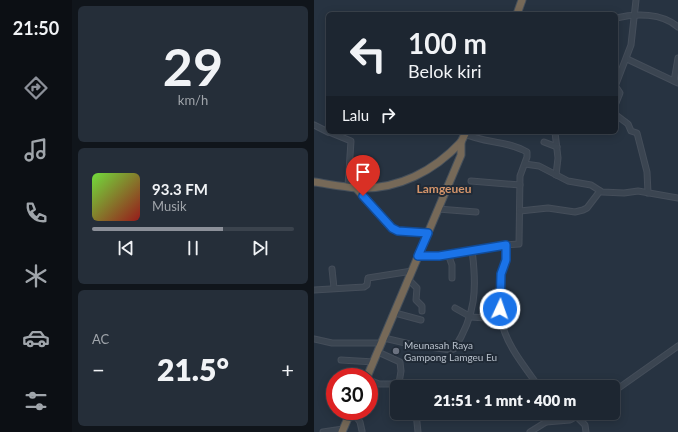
<!DOCTYPE html>
<html lang="id">
<meta charset="utf-8">
<style>
:root{--surface:#1d2631;--page:#252e39;--text:#f1f3f6;--muted:#a0a5ab;--line:#3b434d;--accent:#8c9099}
body{margin:0;font-family:Lato,sans-serif;background:var(--page);color:var(--text);height:100vh;display:flex;flex-direction:column;font-size:15px;white-space:nowrap}
*{box-sizing:border-box;margin:0}
p{font-size:13px;color:var(--muted)}
.icon{flex:none;width:22px;height:22px;fill:none;stroke:currentColor;stroke-width:2;stroke-linecap:round;stroke-linejoin:round}
.map{position:relative;flex:1;overflow:hidden}
.side{display:flex;flex-direction:column;gap:6px;padding:6px;background:#10151b;width:242px}
.side>*{flex:none}
.top-card{position:absolute;left:12px;top:12px;width:292px;height:122px;border-radius:6px;box-shadow:0 2px 10px #0003,0 0 0 1px var(--line);background:#1d2631;color:var(--text);overflow:hidden}
.speed{position:absolute;left:12px;top:368px;display:flex;gap:8px;font-size:20px;font-weight:700;text-align:center}
.speed>*{display:grid;place-content:center;width:52px;height:52px;border-radius:50%;background:var(--surface);box-shadow:0 2px 10px #0003,0 0 0 1px var(--line);line-height:1}
.speed .limit{border:6px solid #d22;background:#fff;color:#111}
.pin{position:absolute;display:grid;place-items:center;width:34px;height:34px;color:#fff;margin:-41px -17px;border-radius:50% 50% 50% 0;rotate:-45deg;box-shadow:0 0 4px #0007}
.pin .icon{rotate:45deg}
.me{position:absolute;width:44px;margin:-22px;rotate:3deg;stroke-linejoin:round;filter:drop-shadow(0 0 3px #0008)}
.turn{display:flex;align-items:center;gap:14px;height:84px;padding:0 16px;font-size:18px}
.turn .icon{width:52px;height:52px;stroke-width:2.5}
.turn b{display:block;font-size:28px;line-height:34px}
.then{display:flex;align-items:center;height:38px;padding:0 16px;background:#0003;gap:8px;font-size:15px}
.big{font-size:30px;font-weight:800;line-height:1.1}
.side .tile{flex:1;display:flex;flex-direction:column;justify-content:center;gap:6px;min-width:0;padding:0 14px;border-radius:6px;background:var(--page)}
.side .dial{align-items:center;gap:0}
.dial b{font-size:52px;line-height:1}
.song{display:flex;align-items:center;gap:12px}
.cover{width:48px;height:48px;border-radius:6px;background:linear-gradient(135deg,hsl(100 70% 55%),hsl(0 70% 35%))}
.played{height:4px;border-radius:2px;background:linear-gradient(90deg,var(--accent) 65%,var(--line) 65%)}
.keys{display:flex;justify-content:space-around;direction:ltr}
.heat{display:flex;justify-content:space-between;align-items:center;font-size:22px;direction:ltr}
.trip{position:absolute;left:76px;top:380px;width:230px;height:40px;border-radius:6px;background:var(--surface);box-shadow:0 2px 10px #0003,0 0 0 1px var(--line);font-weight:800;line-height:40px;text-align:center}
main{display:flex;flex:1;min-height:0}
.tabs{display:flex;flex-direction:column;width:72px;justify-content:space-around;align-items:center;background:#0c0f14;color:var(--muted)}
.tabs .icon{width:28px;height:28px}
.tabs .selected{color:var(--accent)}
.tabs b{font-size:18px;color:var(--text)}
.map>svg:first-child{display:block}
</style>
<main>
<nav class="tabs">
<b>21:50</b>
<svg class="icon selected" aria-label="directions" viewBox="0 0 24 24"><path d="M12 3l9 9-9 9-9-9zM9 14v-3h6M13 9l2 2-2 2"/></svg>
<svg class="icon" aria-label="music" viewBox="0 0 24 24"><path d="M9 18V5l10-2v13"/><circle cx="6" cy="18" r="3"/><circle cx="16" cy="16" r="3"/></svg>
<svg class="icon" aria-label="phone" viewBox="0 0 24 24"><path d="M5 4h4l2 5-3 2q2 4 5 5l2-3 5 2v4C11 20 4 13 5 4z"/></svg>
<svg class="icon" aria-label="climate" viewBox="0 0 24 24"><path d="M12 3v18M4 7l16 10M4 17L20 7"/></svg>
<svg class="icon" aria-label="car" viewBox="0 0 24 24"><path d="M5 17H2v-5l4-1 3-4h7l3 4 3 1v5h-3M9 17h6M6 11h13"/><circle cx="7" cy="17" r="2"/><circle cx="17" cy="17" r="2"/></svg>
<svg class="icon" aria-label="filters" viewBox="0 0 24 24"><path d="M4 7h16M4 17h16"/><circle cx="9" cy="7" r="2"/><circle cx="15" cy="17" r="2"/></svg>
</nav>
<section class="side">
<div class="tile dial"><b>29</b><p>km/h</p></div>
<div class="tile">
<div class="song"><i class="cover"></i><div><b>93.3 FM</b><p>Musik</p></div></div>
<div class="played"></div>
<div class="keys"><svg class="icon" aria-label="previous" viewBox="0 0 24 24"><path d="M18 5L8 12l10 7zM5 5v14"/></svg><svg class="icon" aria-label="pause" viewBox="0 0 24 24"><path d="M8 5v14M16 5v14"/></svg><svg class="icon" aria-label="next" viewBox="0 0 24 24"><path d="M6 5l10 7-10 7zM19 5v14"/></svg></div>
</div>
<div class="tile"><p>AC</p>
<div class="heat"><a>−</a><b class="big">21.5°</b><a>+</a></div>
</div>
</section>
<div class="map">
<svg width="364" height="432" viewBox="0 0 364 432">
<rect width="100%" height="100%" fill="#273341"/>
<g fill="none" stroke-linecap="round" stroke-linejoin="round">
<defs>
<g id="minor">
<path d="M 302,18 C 322,13 348,13 364,27"/>
<path d="M 313,59 L 364,83"/>
<path d="M 360,81 L 364,58"/>
<path d="M 302,84 L 317,45 L 322,0"/>
<path d="M 302,87 L 306,93 L 302,103"/>
<path d="M 302,115 L 314,124 L 317,131 L 323,133 L 333,172 L 334,193"/>
<path d="M 0,125 L 14,132"/>
<path d="M 15,132 L 37,141 L 34,186"/>
<path d="M 241,132 L 244,158 L 242,175"/>
<path d="M 151,134 C 170,143 195,141 213,152 L 213,157 L 206,176 L 205,244 L 192,245"/>
<path d="M 230,142 L 243,147"/>
<path d="M 211,164 L 225,166 L 254,181 L 277,185 L 288,192 L 310,193 L 324,191 L 364,198"/>
<path d="M 157,181 L 206,185"/>
<path d="M 124,209 L 162,212"/>
<path d="M 206,211 L 234,208 L 261,212 L 269,210 L 273,208 L 286,191"/>
<path d="M 134,254 L 138,265 L 138,278"/>
<path d="M 104,256 L 125,256 L 192,245 C 193,256 189,264 187,275 C 180,330 195,345 225,387"/>
<path d="M 18,269 L 20,288"/>
<path d="M 95,280 L 103,288 L 102,300 L 108,306 L 108,311"/>
<path d="M 0,290 L 50,287 L 53,285 L 54,278 L 98,271"/>
<path d="M 141,308 L 157,317 L 186,319"/>
<path d="M 81,313 L 107,320"/>
<path d="M 70,338 L 100,345 L 137,350 L 140,349 C 162,315 163,289 158,250"/>
<path d="M 0,339 L 18,343 L 68,343"/>
<path d="M 64,352 L 86,362 L 87,371 L 85,383 L 99,387"/>
<path d="M 27,360 L 60,362"/>
<path d="M 55,380 L 65,384 L 86,384"/>
<path d="M 299,392 L 364,346"/>
<path d="M 38,411 L 46,422 L 48,431"/>
<path d="M 102,413 L 104,432"/>
<path d="M 232,413 L 232,422"/>
<path d="M 263,417 L 271,425 L 272,432"/>
<path d="M 9,432 L 29,429"/>
<path d="M 216,432 L 232,422 L 256,420 L 269,413"/>
</g>
<g id="highway">
<path d="M 203,14 L 208,0"/>
<path d="M 0,182 C 14,184 29,187 43,188 C 84,190 120,171 147,142"/>
<path d="M 42,188 L 78,228 L 84,231 L 114,233"/>
<path d="M 53,377 L 147,155 L 147,142 L 152,132"/>
<path d="M 28,432 L 37,411"/>
</g>
</defs>
<use href="#minor" stroke="#454e5a" stroke-width="7"/>
<use href="#highway" stroke="#46505b" stroke-width="9"/>
<use href="#minor" stroke="#3b4551" stroke-width="5"/>
<use href="#highway" stroke="#766958" stroke-width="7"/>
</g>
<g fill="none" stroke-linecap="round" stroke-linejoin="round">
<defs>
<path id="route" d="M 49,196 L 78,228 L 84,231 L 114,233 L 104,256 L 125,256 L 192,245 L 192,260 L 187,274 L 186,309"/>
</defs>
<use href="#route" stroke="#114b97" stroke-width="10"/>
<use href="#route" stroke="#1a73e8" stroke-width="7"/>
</g>
<circle fill="#6b7280" stroke="#202a36" stroke-width="1.5" cx="82" cy="351" r="4"/>
<g text-anchor="middle" stroke-width="4" stroke-linejoin="round" paint-order="stroke">
<g font-size="10" fill="#b8c0cb" stroke="#202a36" text-anchor="start">
<text x="90" y="349">Meunasah Raya<tspan x="90" dy="12">Gampong Lamgeu Eu</tspan></text>
</g>
<g font-size="12" font-weight="bold" fill="#d3946a" stroke="#202a36">
<text x="130" y="193">Lamgeueu</text>
</g>
</g>
</svg>
<div class="speed"><div class="limit">30</div></div>
<div class="pin" style="left:49px;top:196px;background:#d93025"><svg class="icon" aria-label="arrive" viewBox="0 0 24 24"><path d="M6 21V4h12l-3 4 3 4H6"/></svg></div>
<svg class="me" style="left:186px;top:309px" viewBox="-20 -20 40 40"><circle r="17" fill="#1a73e8" stroke="#fff" stroke-width="3"/><path d="M0-11L8 9 0 5-8 9z" fill="#fff"/></svg>
<div class="trip">21:51 · 1 mnt · 400 m</div>
<div class="top-card">
<div class="turn"><svg class="icon" aria-label="left" viewBox="0 0 24 24"><path d="M17 20v-9H6M10 6l-5 5 5 5"/></svg><div><b>100 m</b>Belok kiri</div></div>
<div class="then">Lalu<svg class="icon" aria-label="right" viewBox="0 0 24 24"><path d="M7 20v-9h11M14 6l5 5-5 5"/></svg></div>
</div>
</div>
</main>
